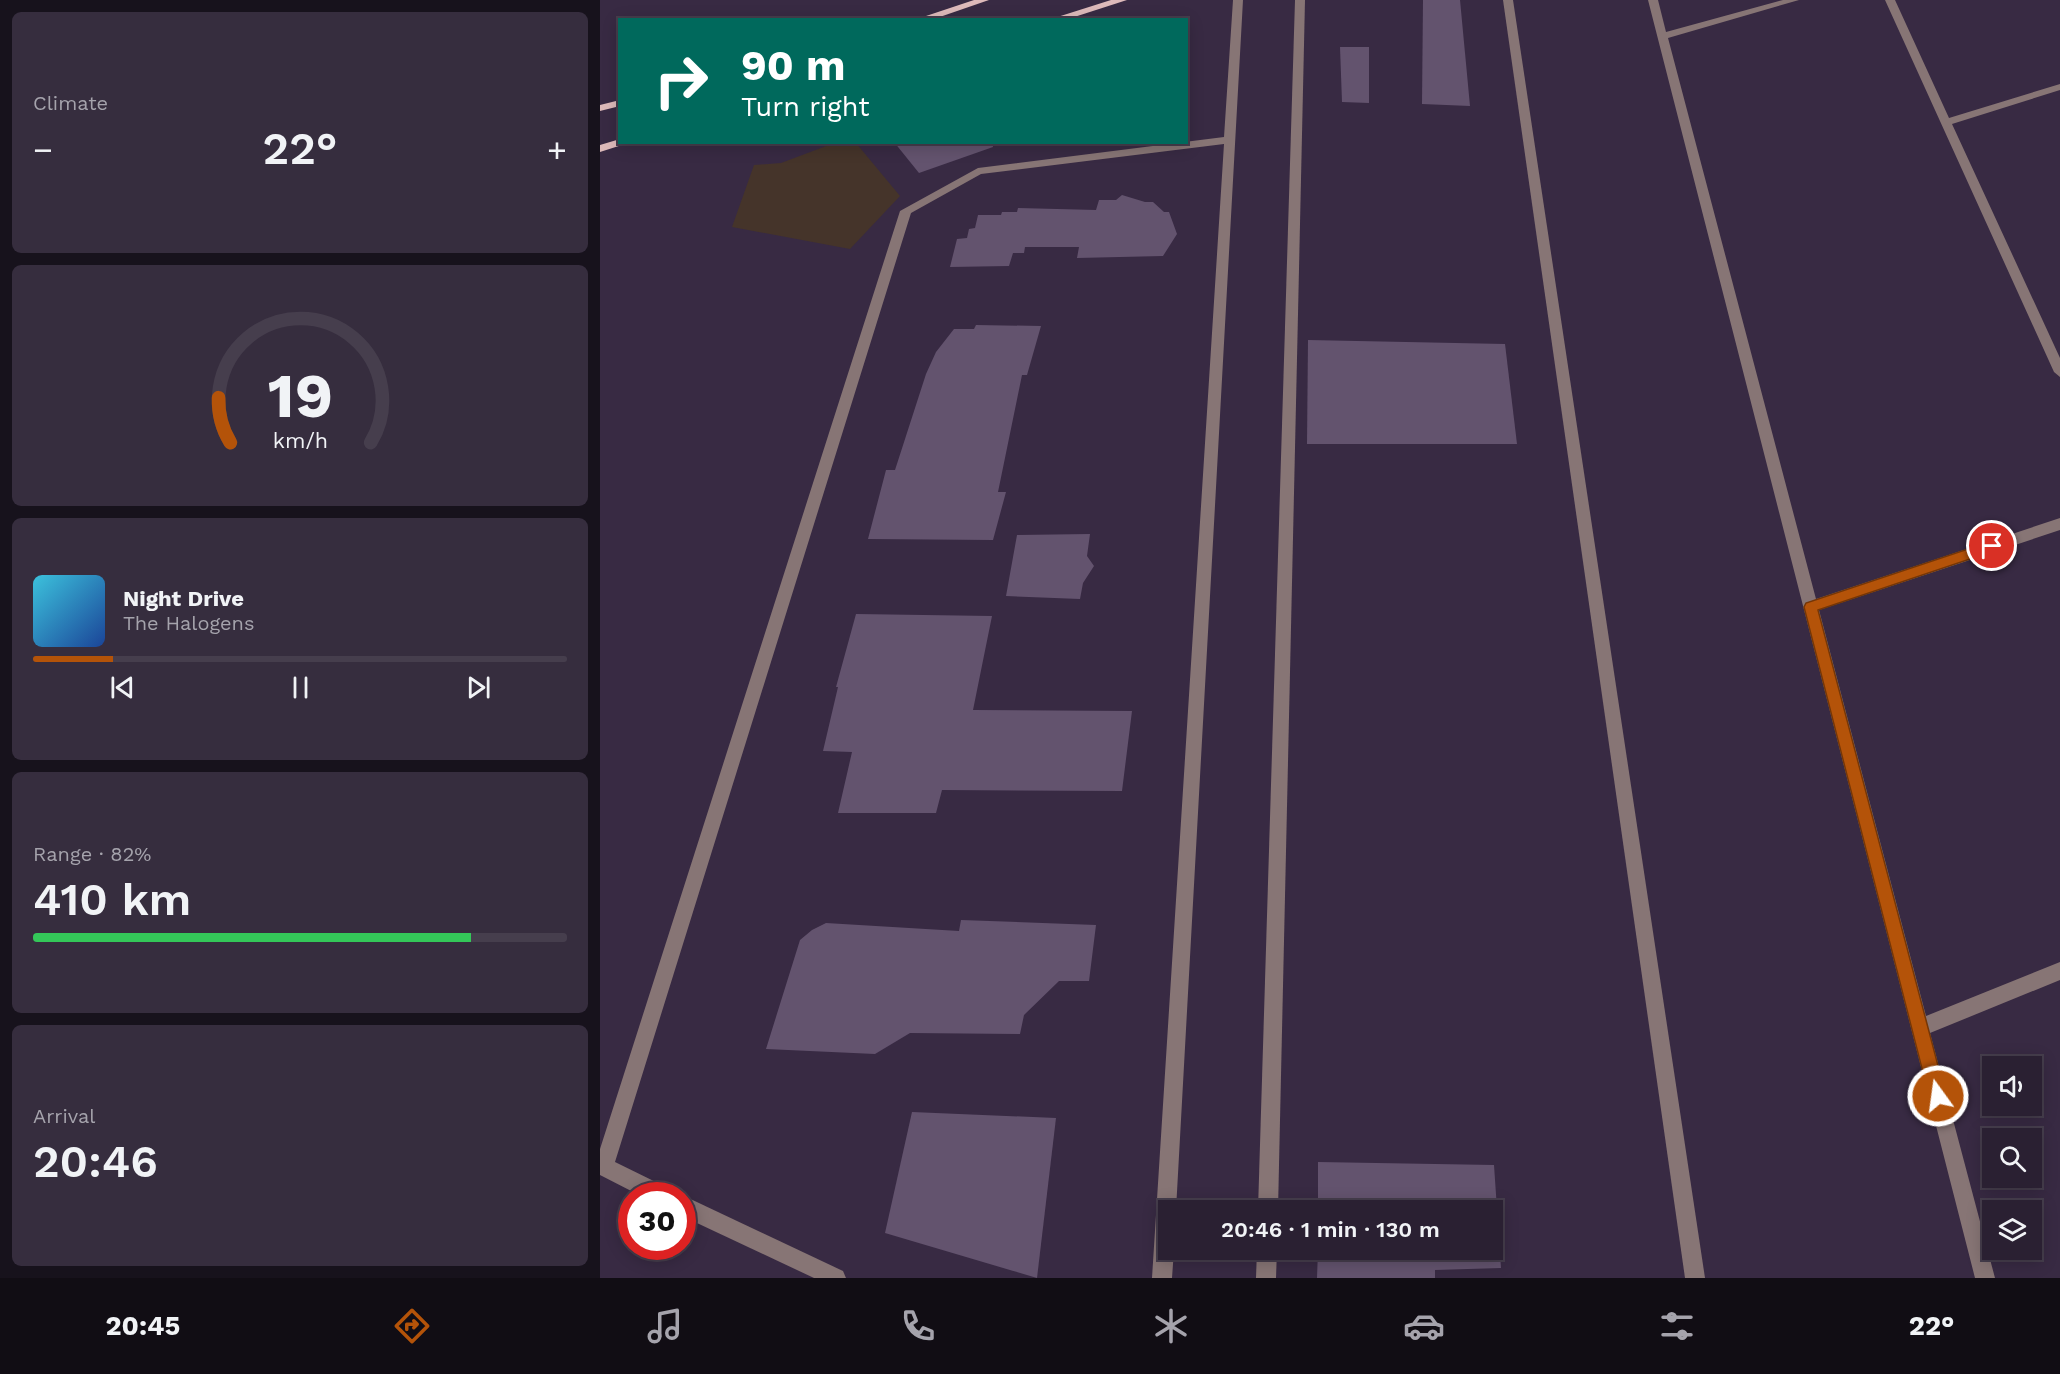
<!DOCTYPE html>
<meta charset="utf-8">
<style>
:root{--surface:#2a2032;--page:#362d3e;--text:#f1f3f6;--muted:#a5a3ac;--line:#463e4d;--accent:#b45309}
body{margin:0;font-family:"Work Sans",sans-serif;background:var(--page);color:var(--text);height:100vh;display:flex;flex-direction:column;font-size:22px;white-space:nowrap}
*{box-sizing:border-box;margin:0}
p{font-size:20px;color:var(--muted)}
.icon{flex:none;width:33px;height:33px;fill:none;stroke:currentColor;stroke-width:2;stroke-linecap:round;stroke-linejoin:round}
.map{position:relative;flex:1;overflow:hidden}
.drawer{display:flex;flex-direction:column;gap:12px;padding:12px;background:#17121c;width:600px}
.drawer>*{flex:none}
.hud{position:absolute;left:18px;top:18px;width:570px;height:126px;border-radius:0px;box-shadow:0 3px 15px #0003,0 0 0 2px var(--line);background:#00695c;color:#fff;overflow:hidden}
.tools{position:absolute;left:1382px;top:1056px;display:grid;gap:12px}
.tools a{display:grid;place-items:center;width:60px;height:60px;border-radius:0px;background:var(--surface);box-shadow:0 3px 15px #0003,0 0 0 2px var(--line);font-size:30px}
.speed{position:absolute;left:18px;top:1182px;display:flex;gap:12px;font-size:30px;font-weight:700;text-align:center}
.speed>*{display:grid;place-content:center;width:78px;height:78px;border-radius:50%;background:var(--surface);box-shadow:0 3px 15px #0003,0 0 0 2px var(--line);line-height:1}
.speed .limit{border:9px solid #d22;background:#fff;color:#111}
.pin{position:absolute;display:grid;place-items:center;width:51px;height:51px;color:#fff;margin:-26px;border:3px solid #fff;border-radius:50%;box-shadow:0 2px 6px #0007}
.me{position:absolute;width:66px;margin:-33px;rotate:346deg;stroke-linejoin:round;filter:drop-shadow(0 0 4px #0008)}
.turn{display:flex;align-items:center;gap:21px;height:126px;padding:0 24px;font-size:27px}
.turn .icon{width:78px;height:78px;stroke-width:2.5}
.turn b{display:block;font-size:42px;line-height:51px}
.big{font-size:45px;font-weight:600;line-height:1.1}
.drawer .tile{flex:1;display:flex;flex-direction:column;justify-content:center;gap:9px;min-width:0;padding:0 21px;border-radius:9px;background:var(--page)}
.drawer .dial{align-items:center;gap:0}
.dial svg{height:156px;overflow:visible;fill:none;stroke:var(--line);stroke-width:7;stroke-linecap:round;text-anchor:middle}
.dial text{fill:var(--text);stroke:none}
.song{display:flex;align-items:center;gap:18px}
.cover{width:72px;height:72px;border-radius:9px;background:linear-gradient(135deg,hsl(190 70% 55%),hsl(220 70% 35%))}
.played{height:6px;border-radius:3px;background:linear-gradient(90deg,var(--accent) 15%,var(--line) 15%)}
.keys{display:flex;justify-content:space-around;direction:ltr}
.heat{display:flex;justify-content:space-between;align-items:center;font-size:33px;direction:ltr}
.charge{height:9px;border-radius:4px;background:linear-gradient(90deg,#34c759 82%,var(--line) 0)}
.trip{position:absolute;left:558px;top:1200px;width:345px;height:60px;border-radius:0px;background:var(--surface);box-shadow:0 3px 15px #0003,0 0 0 2px var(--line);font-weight:600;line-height:60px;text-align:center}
.tabs{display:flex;height:96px;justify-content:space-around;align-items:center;background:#110d14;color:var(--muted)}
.tabs .icon{width:42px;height:42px}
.tabs .active{color:var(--accent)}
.tabs b{font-size:27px;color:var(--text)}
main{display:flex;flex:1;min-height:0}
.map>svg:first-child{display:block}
</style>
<main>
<section class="drawer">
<div class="tile"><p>Climate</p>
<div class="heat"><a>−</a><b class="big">22°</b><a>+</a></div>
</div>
<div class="tile dial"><svg viewBox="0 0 100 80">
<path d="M14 69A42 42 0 1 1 86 69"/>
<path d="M14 69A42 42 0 0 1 8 46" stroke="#b45309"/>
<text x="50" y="56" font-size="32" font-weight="700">19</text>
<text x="50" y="72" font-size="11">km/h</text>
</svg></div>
<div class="tile">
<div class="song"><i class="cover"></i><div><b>Night Drive</b><p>The Halogens</p></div></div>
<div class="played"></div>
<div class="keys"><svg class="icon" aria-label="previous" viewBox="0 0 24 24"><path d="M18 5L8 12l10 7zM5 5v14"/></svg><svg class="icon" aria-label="pause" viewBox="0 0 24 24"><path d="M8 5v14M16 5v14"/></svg><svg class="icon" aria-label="next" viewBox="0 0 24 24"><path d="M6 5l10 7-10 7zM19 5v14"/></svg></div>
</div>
<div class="tile"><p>Range · 82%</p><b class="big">410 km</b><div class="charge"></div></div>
<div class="tile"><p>Arrival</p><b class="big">20:46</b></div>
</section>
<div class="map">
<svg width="1460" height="1278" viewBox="0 0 1460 1278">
<rect width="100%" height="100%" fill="#382a43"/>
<path fill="#45342a" d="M 237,142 L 256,143 L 300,196 L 250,249 L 132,227 L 154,165 L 181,163 Z"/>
<g fill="#63536e">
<path d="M 823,0 L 860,0 L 870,106 L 822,104 Z"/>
<path d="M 740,47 L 769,47 L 769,103 L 742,102 Z"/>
<path d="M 294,142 L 392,142 L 393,147 L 319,173 Z"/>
<path d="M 522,195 L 545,202 L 553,202 L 564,212 L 569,212 L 577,234 L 563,256 L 477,258 L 479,247 L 425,247 L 424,253 L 413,253 L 409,266 L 350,267 L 357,239 L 367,238 L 369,229 L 375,228 L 378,215 L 401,215 L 402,212 L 417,212 L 418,208 L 496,210 L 499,200 L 516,200 Z"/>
<path d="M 376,325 L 441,326 L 427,375 L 422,375 L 398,492 L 406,492 L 393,540 L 268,539 L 286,470 L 295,470 L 326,374 L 336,352 L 354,329 L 374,329 Z"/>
<path d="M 708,340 L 905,344 L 917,444 L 707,444 Z"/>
<path d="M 490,534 L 487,556 L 494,566 L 483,583 L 480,599 L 406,596 L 417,535 Z"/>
<path d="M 256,614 L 392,616 L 373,710 L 532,711 L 522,791 L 342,790 L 336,813 L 238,813 L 252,752 L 223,751 L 238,687 L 236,687 Z"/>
<path d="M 361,920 L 496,925 L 489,981 L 459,981 L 424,1015 L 420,1034 L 310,1033 L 275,1054 L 166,1049 L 200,940 L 212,930 L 226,923 L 359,931 Z"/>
<path d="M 312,1112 L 456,1118 L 437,1278 L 285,1233 Z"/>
<path d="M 718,1162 L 894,1165 L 901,1268 L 835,1270 L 835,1278 L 717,1278 L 718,1250 L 892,1250 L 892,1210 L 718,1210 Z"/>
</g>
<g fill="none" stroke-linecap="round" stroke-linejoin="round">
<g fill="#877575" fill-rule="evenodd">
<path d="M 633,0 L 643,0 L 576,1210 L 568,1210 L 568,1250 L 574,1250 L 572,1278 L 552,1278 L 624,144 L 381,174 L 311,213 L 15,1162 L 70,1189 L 73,1196 L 41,1196 L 0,1175 L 0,1149 L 300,211 L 378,168 L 624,137 Z"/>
<path d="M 695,0 L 705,0 L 678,1210 L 658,1210 Z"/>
<path d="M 903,0 L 913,0 L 1105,1278 L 1085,1278 Z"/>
<path d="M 1048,0 L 1058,0 L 1066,32 L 1183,0 L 1199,0 L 1068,38 L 1216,599 L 1460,518 L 1460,530 L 1219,610 L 1326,1016 L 1460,962 L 1460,980 L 1330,1033 L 1395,1278 L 1375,1278 Z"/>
<path d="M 1285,0 L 1295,0 L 1349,118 L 1460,84 L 1460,90 L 1352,124 L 1460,358 L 1460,377 L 1454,372 Z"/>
<path d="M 82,1195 L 243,1271 L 246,1278 L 214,1278 L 82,1216 Z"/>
<path d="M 657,1250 L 677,1250 L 676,1278 L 656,1278 Z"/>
</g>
<g fill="#ddbaba" fill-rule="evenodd">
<path d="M 374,0 L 389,0 L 331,20 L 314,20 Z"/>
<path d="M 511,0 L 527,0 L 465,20 L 448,20 Z"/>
<path d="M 20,100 L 20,106 L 0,111 L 0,105 Z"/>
<path d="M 20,139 L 20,142 L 26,142 L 25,144 L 0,152 L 0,145 Z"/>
</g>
</g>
<path fill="#b45309" stroke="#753606" stroke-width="1.5" d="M 1392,541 L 1397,543 L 1398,546 L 1397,550 L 1218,610 L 1346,1096 L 1344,1102 L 1338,1104 L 1332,1102 L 1329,1096 L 1204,607 L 1206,603 Z"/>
</svg>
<div class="tools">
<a><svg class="icon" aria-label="sound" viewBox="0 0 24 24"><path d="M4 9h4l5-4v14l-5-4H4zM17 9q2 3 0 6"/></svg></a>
<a><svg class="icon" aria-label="search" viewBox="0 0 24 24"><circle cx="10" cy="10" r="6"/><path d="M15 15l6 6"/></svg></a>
<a><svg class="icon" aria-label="layers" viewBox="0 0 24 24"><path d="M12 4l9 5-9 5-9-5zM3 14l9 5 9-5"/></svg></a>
</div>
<div class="speed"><div class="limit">30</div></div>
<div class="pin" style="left:1392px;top:546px;background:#d93025"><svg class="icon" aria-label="arrive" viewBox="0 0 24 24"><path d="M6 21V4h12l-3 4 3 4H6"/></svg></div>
<svg class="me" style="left:1338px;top:1096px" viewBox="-20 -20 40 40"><circle r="17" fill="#b45309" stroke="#fff" stroke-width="3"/><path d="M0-11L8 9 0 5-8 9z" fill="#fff"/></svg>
<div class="trip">20:46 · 1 min · 130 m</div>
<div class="hud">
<div class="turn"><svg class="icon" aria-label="right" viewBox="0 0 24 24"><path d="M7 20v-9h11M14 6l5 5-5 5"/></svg><div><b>90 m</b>Turn right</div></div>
</div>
</div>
</main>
<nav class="tabs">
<b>20:45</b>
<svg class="icon active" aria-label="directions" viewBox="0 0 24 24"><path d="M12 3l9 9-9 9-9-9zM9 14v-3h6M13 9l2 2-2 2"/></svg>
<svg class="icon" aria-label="music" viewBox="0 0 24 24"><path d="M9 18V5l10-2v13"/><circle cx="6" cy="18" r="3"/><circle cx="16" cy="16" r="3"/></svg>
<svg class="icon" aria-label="phone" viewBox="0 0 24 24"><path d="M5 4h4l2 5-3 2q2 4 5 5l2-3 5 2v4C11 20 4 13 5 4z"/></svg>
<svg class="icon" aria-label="climate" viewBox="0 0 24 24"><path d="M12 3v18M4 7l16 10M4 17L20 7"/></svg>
<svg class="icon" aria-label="car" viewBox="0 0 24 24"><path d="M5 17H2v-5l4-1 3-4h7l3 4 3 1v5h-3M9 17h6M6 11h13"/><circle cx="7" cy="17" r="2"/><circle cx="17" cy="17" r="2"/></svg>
<svg class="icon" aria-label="filters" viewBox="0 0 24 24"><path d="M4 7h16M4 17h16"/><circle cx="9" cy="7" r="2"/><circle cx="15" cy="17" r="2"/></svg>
<b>22°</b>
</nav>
